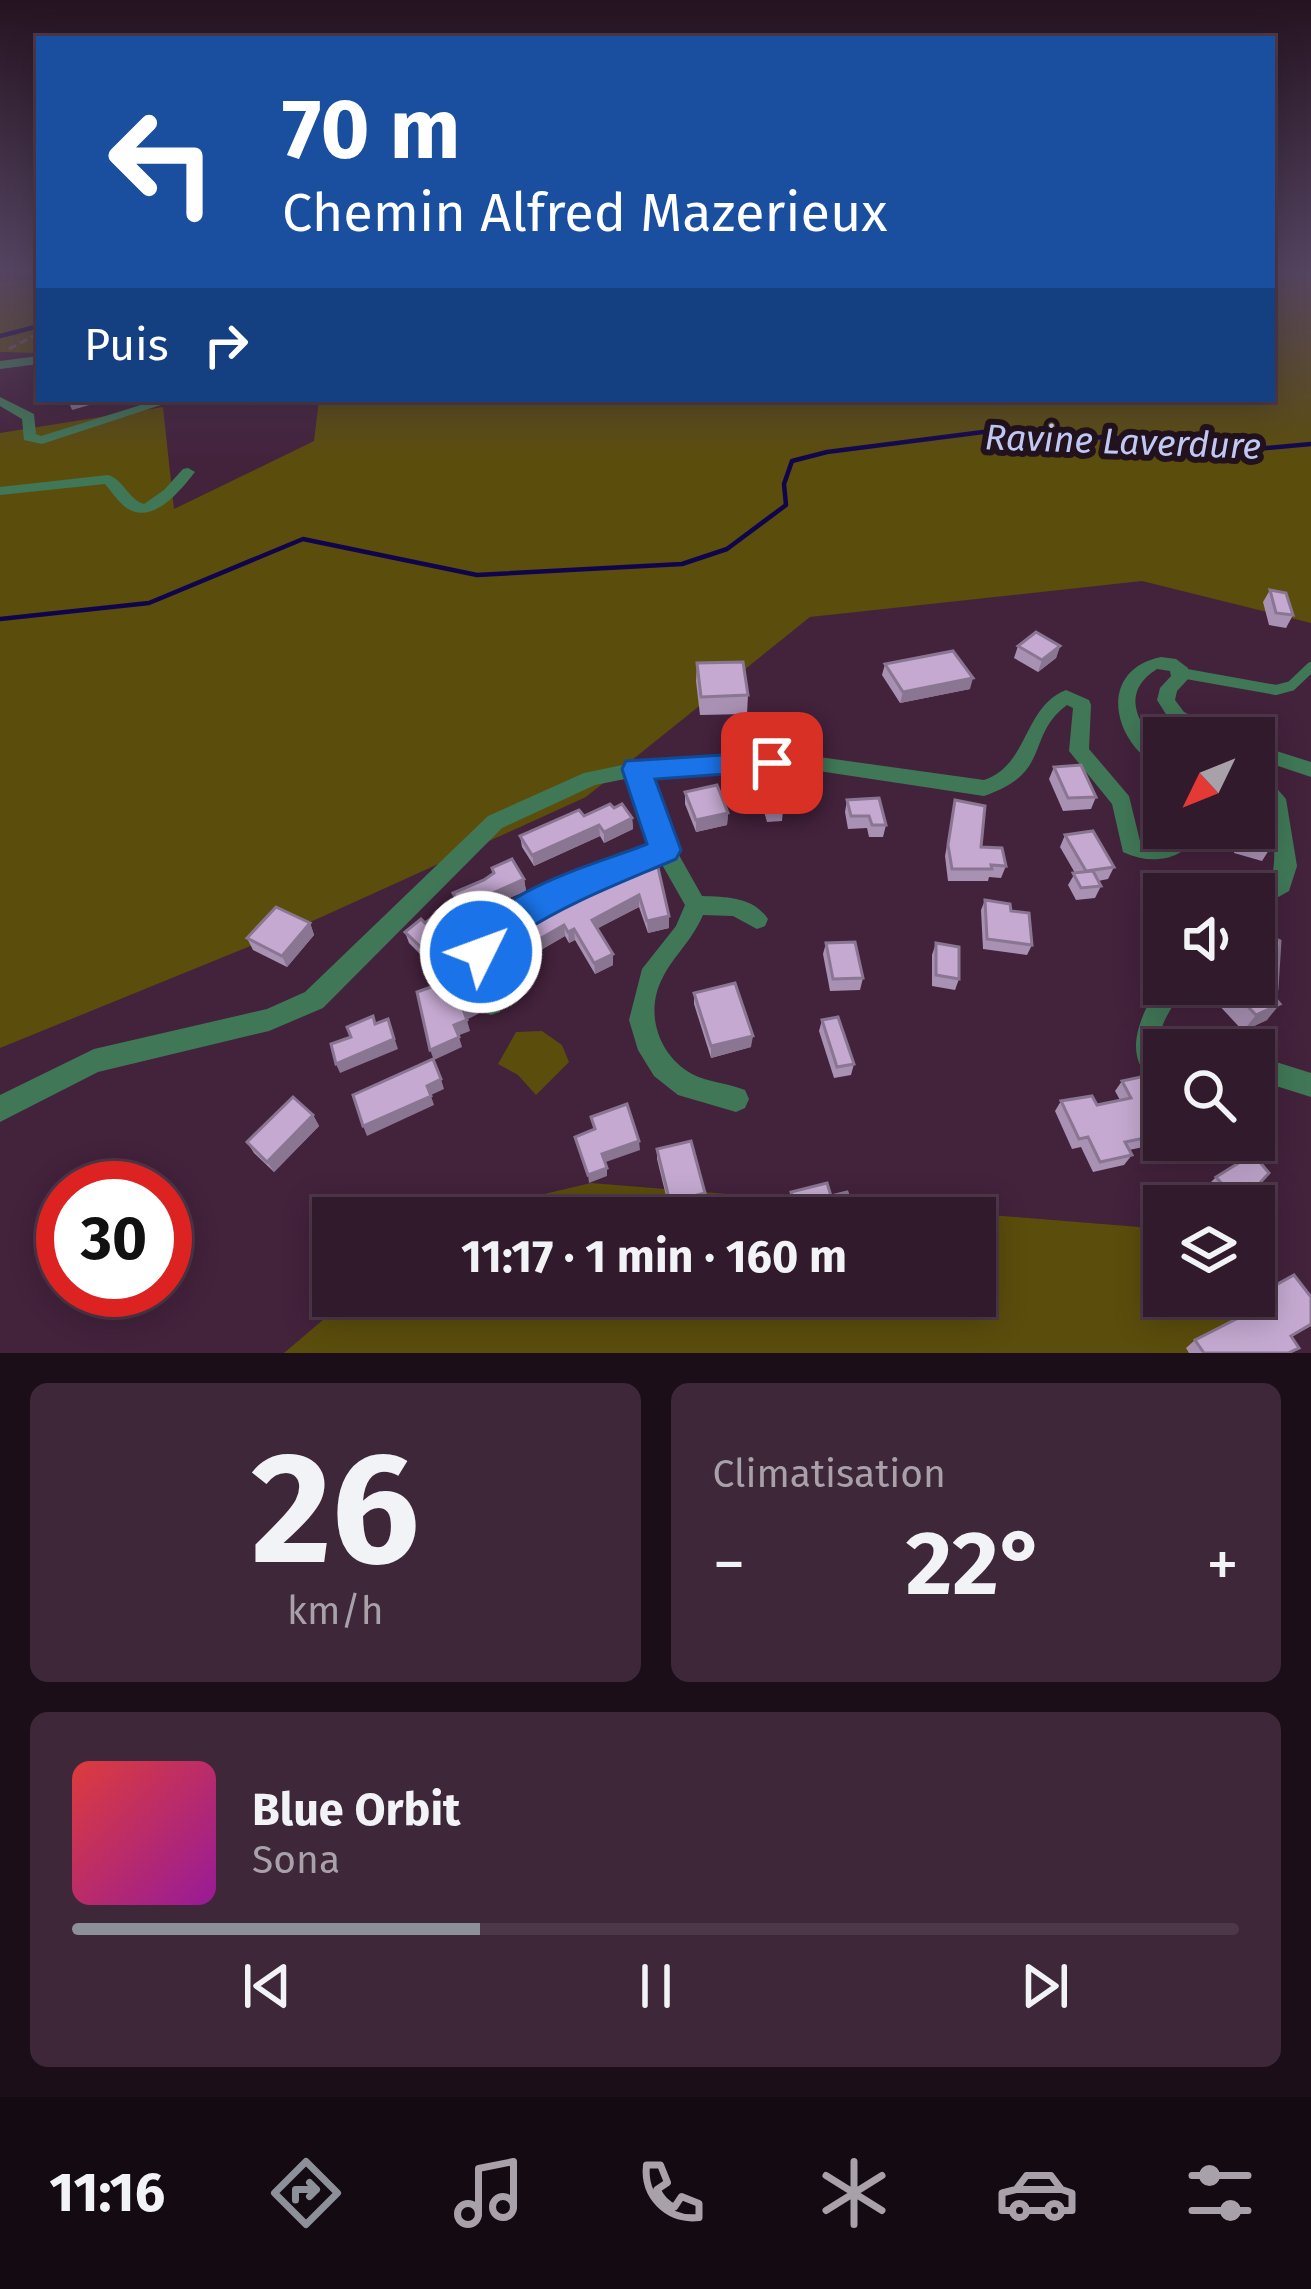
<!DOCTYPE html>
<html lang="fr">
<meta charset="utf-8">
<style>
:root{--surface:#321a2d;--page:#3d2739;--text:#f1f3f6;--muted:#a8a1aa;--line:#4d3849;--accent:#8c9099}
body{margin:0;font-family:"Fira Sans",sans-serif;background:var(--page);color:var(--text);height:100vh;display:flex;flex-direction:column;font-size:45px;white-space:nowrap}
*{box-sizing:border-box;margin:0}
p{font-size:39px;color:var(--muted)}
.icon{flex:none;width:66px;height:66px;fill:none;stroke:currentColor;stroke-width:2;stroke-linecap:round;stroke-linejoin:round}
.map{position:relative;height:1353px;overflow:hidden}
.panel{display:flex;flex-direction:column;gap:30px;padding:30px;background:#1c0e19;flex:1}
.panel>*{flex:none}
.banner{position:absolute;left:36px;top:36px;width:1239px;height:366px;border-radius:0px;box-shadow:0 6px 30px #0003,0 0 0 3px var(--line);background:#1a4fa0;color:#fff;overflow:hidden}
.needle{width:78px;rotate:227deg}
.fabs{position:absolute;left:1143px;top:717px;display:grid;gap:24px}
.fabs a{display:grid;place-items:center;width:132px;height:132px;border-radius:0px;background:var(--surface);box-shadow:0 6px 30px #0003,0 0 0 3px var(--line);font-size:60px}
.speed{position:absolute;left:36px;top:1161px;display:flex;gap:24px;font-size:60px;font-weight:700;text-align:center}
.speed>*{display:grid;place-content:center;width:156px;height:156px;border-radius:50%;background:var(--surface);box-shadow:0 6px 30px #0003,0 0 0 3px var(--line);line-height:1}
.speed .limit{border:18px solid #d22;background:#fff;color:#111}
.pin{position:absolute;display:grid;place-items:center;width:102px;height:102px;color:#fff;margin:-51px;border-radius:24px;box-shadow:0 6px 18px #0006}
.me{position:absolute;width:132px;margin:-66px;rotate:48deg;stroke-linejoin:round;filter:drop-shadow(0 0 9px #0008)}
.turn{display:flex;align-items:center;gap:42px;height:252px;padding:0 48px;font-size:54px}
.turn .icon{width:156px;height:156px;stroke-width:2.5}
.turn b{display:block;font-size:84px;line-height:102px}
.then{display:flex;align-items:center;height:114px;padding:0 48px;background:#0003;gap:24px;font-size:45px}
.big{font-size:90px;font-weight:700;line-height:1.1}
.panel .widget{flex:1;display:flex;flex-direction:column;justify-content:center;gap:18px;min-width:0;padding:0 42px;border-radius:18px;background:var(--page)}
.panel .dial{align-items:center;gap:0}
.dial b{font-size:156px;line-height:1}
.song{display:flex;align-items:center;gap:36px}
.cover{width:144px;height:144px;border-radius:18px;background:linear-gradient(135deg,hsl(0 70% 55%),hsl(300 70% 35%))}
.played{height:12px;border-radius:6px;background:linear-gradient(90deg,var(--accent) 35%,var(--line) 35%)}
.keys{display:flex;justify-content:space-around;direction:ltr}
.heat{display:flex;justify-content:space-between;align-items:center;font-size:66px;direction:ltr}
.panel .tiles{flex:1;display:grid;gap:30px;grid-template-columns:1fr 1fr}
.widget:last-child{grid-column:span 2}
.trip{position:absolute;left:312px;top:1197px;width:684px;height:120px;border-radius:0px;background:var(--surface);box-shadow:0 6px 30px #0003,0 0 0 3px var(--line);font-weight:700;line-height:120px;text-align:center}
.tabs{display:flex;height:192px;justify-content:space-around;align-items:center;background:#140a12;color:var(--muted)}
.tabs .icon{width:84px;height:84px}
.tabs .selected{color:var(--accent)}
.tabs b{font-size:54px;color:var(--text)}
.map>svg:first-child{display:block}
</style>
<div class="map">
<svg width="1311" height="1353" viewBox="0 0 1311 1353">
<rect width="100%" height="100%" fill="#43223c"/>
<g fill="#5b4d0c">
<path d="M 1272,269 L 1311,269 L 1311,623 L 1142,581 L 810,617 L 586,797 L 317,919 L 0,1048 L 0,433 L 163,407 L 174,509 L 314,441 L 319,399 L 1272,399 Z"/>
<path d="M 39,280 L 39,353 L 0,352 L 0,282 Z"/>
<path d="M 542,1031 L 562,1045 L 569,1062 L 536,1095 L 518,1075 L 498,1064 L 516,1032 Z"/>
<path d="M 591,1183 L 1139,1227 L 1164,1252 L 1164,1296 L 1208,1296 L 1265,1353 L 284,1353 L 351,1296 L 975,1296 L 975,1218 L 442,1218 Z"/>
</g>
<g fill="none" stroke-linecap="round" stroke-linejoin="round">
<g stroke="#10054d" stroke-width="4.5">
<path d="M 0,336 L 39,326"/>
<path d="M 0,619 L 149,603 L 303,539 L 477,575 L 682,564 L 727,549 L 786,505 L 784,484 L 792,461 L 827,452 L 983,432 L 1054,443 L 1102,437 L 1256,449 L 1311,444"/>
</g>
<path stroke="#74576d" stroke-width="3" stroke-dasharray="8 4.5" stroke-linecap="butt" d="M 9,349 L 39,333"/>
<path stroke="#407857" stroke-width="10" d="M 1181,673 L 1276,690 L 1291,686 L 1311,667"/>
<g fill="#407857" fill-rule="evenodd">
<path d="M 39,356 L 39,364 L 0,369 L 0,361 Z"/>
<path d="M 0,397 L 34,414 L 36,434 L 41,436 L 160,399 L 179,399 L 42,444 L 24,440 L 22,419 L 0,406 Z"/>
<path d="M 188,468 L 195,472 C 180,491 151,528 124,506 C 117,500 111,491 105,484 L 0,495 L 0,487 L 108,475 C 124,480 128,499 144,504 L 164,490 L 183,469 Z"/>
<path d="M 1161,657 L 1176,659 L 1188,668 L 1189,678 L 1177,691 L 1175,700 L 1184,712 L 1226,733 L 1229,738 L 1181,738 L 1157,700 L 1160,688 L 1171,676 L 1170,671 L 1157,669 C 1118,693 1139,727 1164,751 L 1164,769 C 1114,748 1094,671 1161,657 Z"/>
<path d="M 1066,690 L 1089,700 L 1091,705 L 1089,749 L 1129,796 L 1140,841 C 1167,848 1165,833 1185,828 C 1192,826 1199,828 1205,828 C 1186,859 1155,867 1123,852 L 1112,804 L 1069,751 L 1073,708 L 1067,705 C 1025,736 1053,773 984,796 L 812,770 L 649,776 L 675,848 L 702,896 C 728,897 753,897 768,919 L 765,926 L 757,929 L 733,916 L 703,915 C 691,942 675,954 663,977 C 644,1012 658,1055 692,1074 C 707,1082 728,1083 745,1090 L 749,1099 L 745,1108 L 736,1112 L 678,1095 L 654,1076 L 638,1050 L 629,1020 L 642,969 L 676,926 L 685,905 L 660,861 C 624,873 499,919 492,958 C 489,973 499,991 503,1004 L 500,1012 L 491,1015 L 482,1012 C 476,997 465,974 468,958 C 480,900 603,863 653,846 L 630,778 L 595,785 L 502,828 L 323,1008 L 269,1031 L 98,1072 L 0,1122 L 0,1095 L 94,1049 L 267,1009 L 305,992 L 488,816 L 584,773 L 637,762 L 812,756 L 984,780 C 1029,765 1023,707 1066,690 Z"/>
<path d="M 1254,744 L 1311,762 L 1311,777 L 1254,758 Z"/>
<path d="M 1254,768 L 1261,770 L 1286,799 L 1297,866 L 1289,891 L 1254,911 L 1254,894 L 1248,894 L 1271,880 C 1279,853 1272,809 1254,788 Z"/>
<path d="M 1164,979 L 1164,984 L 1186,984 C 1177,1002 1162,1017 1160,1037 C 1159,1050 1164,1070 1164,1085 C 1114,1065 1142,1009 1164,979 Z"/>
<path d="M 1276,1062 L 1311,1073 L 1311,1097 L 1276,1086 L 1254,1088 L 1254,1064 Z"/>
</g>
</g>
<g fill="#a991b4">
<path d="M 1270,590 L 1293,615 L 1286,628 L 1269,625 L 1263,602 Z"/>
<path d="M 1018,646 L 1060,646 L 1056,658 L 1038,672 L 1014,658 Z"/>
<path d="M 697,663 L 748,695 L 747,714 L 700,715 L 696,681 Z"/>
<path d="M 885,664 L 970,689 L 900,703 L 882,675 Z"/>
<path d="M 1054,767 L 1096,797 L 1091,809 L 1063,811 L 1049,779 Z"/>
<path d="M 1162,771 L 1167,828 L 1164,834 L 1150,830 L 1159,777 Z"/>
<path d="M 758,776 L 789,799 L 788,810 L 783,810 L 782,821 L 767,822 L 757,787 Z"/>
<path d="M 685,792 L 728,813 L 727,825 L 696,832 L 685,804 Z"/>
<path d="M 847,800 L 886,825 L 883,837 L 869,837 L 867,828 L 848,829 L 845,812 Z"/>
<path d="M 955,800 L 981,847 L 1006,866 L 1001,878 L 989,877 L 988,881 L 948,881 L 945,856 Z"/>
<path d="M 584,816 L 632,818 L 633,829 L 604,843 L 600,836 L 534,866 L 522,847 L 520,836 Z"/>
<path d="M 1234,828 L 1254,828 L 1269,850 L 1262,861 L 1234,853 Z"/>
<path d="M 1065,835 L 1114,867 L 1108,879 L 1098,881 L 1101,886 L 1095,898 L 1076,900 L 1068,885 L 1075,873 L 1060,847 Z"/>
<path d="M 492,868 L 524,879 L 526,891 L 495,904 L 497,912 L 453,937 L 461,953 L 445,967 L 437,959 L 431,965 L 409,943 L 405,932 L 425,923 L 455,900 L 453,893 L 484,880 L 493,874 Z"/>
<path d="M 610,874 L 669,916 L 669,928 L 648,933 L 639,907 L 597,928 L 613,965 L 595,974 L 575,940 L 569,943 L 565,936 L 515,965 L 506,948 L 504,937 L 531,923 L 529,914 Z"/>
<path d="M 985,900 L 1011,911 L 1032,945 L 1027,955 L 983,949 L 981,910 Z"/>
<path d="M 310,923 L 314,935 L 287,967 L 253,950 L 247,938 Z"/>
<path d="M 1254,928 L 1277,988 L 1272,994 L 1267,1020 L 1243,1031 L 1216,1002 L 1228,986 L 1254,984 Z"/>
<path d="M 826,943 L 863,978 L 860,990 L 830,991 L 823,954 Z"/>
<path d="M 936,943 L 959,979 L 955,990 L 932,986 L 932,955 Z"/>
<path d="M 694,993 L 751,1047 L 711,1058 L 694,1004 Z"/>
<path d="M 822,1020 L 854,1064 L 851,1075 L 834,1078 L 819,1031 Z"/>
<path d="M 1122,1081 L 1164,1090 L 1164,1140 L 1177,1140 L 1129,1150 L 1132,1155 L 1124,1165 L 1093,1172 L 1081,1147 L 1072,1149 L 1055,1111 L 1061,1101 L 1097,1105 L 1120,1100 L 1115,1091 Z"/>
<path d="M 313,1115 L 319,1126 L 274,1172 L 254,1153 L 247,1142 Z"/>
<path d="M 657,1149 L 704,1203 L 670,1212 L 657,1159 Z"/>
<path d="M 1216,1177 L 1257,1186 L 1254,1206 L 1224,1206 L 1207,1186 Z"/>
<path d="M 791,1192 L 831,1196 L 856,1218 L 793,1218 L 788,1202 Z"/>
<path d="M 1311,1297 L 1311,1326 L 1291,1337 L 1291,1353 L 1189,1353 L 1186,1348 L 1195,1340 L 1243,1315 L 1239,1308 L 1249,1300 Z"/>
</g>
<g fill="#8a7692">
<path d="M 73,399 L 99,399 L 100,402 L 72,410 L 68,400 Z"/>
<path d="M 1060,646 L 1056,658 L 1038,672 L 1042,660 Z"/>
<path d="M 973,678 L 970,689 L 900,703 L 903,692 Z"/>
<path d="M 728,813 L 727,825 L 696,832 L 696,820 Z"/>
<path d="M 632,818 L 633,829 L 604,843 L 604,832 Z"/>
<path d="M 599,825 L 600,836 L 534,866 L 532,855 Z"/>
<path d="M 524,879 L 526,891 L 495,904 L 497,912 L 447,940 L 444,929 L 491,894 Z"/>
<path d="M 639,895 L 639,907 L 593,931 L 592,920 Z"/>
<path d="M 669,916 L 669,928 L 648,933 L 647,921 Z"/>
<path d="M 310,923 L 314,935 L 287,967 L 282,956 Z"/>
<path d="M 564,925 L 565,936 L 515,965 L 513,954 Z"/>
<path d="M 574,929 L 575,940 L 569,943 L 568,932 Z"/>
<path d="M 458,942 L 461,953 L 445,967 L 442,956 Z"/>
<path d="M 434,948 L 437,959 L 431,965 L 428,954 Z"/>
<path d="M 613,954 L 613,965 L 595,974 L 594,963 Z"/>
<path d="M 476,1004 L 478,1014 L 466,1020 L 463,1009 Z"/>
<path d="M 1280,1004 L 1267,1020 L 1243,1031 L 1256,1015 Z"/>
<path d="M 388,1019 L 398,1049 L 340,1073 L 336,1064 Z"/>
<path d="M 467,1020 L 470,1031 L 457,1036 L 454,1025 Z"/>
<path d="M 753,1036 L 751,1047 L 711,1058 L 711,1046 Z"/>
<path d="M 459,1037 L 462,1047 L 434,1060 L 430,1050 Z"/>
<path d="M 441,1079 L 444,1089 L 431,1095 L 427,1086 Z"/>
<path d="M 431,1096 L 434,1105 L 367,1136 L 363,1126 Z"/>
<path d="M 313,1115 L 319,1126 L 274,1172 L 267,1162 Z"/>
<path d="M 639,1141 L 640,1150 L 603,1163 L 602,1154 Z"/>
<path d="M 607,1168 L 607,1176 L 589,1183 L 588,1175 Z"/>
<path d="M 705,1193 L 704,1203 L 670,1212 L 670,1202 Z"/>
</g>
<g fill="#c5a9d1" stroke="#8a7692" stroke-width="3">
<path d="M 1270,590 L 1286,593 L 1293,615 L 1276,613 Z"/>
<path d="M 1036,632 L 1060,646 L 1042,660 L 1018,646 Z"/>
<path d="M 953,651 L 973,678 L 903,692 L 885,664 Z"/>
<path d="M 743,662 L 748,695 L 701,697 L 697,663 Z"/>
<path d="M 1081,765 L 1096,797 L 1068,798 L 1054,767 Z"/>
<path d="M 1162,771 L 1164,778 L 1164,827 L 1154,824 Z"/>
<path d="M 782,774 L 789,799 L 780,800 L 783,810 L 768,811 L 758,776 Z"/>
<path d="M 717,785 L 728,813 L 696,820 L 685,792 Z"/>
<path d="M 879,798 L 886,825 L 872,825 L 869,816 L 851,816 L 847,800 Z"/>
<path d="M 955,800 L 985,806 L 981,847 L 1002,848 L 1006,866 L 991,865 L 992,869 L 952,869 L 948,845 Z"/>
<path d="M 610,804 L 614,808 L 622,804 L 632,818 L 604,832 L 599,825 L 532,855 L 520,836 L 579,810 L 584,816 Z"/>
<path d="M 1254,822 L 1267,826 L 1269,850 L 1241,843 L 1240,828 L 1254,828 Z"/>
<path d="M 1093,831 L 1114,867 L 1086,871 L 1065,835 Z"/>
<path d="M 512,859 L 524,879 L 491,894 L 495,900 L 444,929 L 458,942 L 442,956 L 434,948 L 428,954 L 405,932 L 421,919 L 425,923 L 456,899 L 453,893 L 484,880 L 494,873 L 492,868 Z"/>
<path d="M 657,863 L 669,916 L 647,921 L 639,895 L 592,920 L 613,954 L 594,963 L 574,929 L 568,932 L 564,925 L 513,954 L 504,937 L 534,922 L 529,914 L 610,874 Z"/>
<path d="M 1093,871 L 1101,886 L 1081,888 L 1073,873 Z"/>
<path d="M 985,900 L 1010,904 L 1011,911 L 1029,913 L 1032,945 L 987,939 Z"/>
<path d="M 276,907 L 310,923 L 282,956 L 247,938 Z"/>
<path d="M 1254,928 L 1280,941 L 1277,988 L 1263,984 L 1280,1004 L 1256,1015 L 1228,986 L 1254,984 Z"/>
<path d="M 855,942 L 863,978 L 833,979 L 826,943 Z"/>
<path d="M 936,943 L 959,947 L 959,979 L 936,975 Z"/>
<path d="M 465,975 L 476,1004 L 463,1009 L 467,1020 L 454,1025 L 459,1037 L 430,1050 L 417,992 Z"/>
<path d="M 735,983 L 753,1036 L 711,1046 L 694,993 Z"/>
<path d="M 373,1016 L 375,1024 L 388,1019 L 394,1039 L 336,1064 L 331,1044 L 351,1037 L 347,1027 Z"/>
<path d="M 838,1017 L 854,1064 L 837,1067 L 822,1020 Z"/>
<path d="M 433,1059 L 441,1079 L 427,1086 L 431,1096 L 363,1126 L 353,1095 Z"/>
<path d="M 1155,1074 L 1164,1090 L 1164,1134 L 1125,1142 L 1132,1155 L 1100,1162 L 1088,1137 L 1079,1139 L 1061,1101 L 1092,1096 L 1097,1105 L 1131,1098 L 1122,1081 Z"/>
<path d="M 293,1097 L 313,1115 L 267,1162 L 247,1142 Z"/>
<path d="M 627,1104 L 639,1141 L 602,1154 L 607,1168 L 588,1175 L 575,1137 L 595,1129 L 591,1117 Z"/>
<path d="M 691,1141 L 705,1193 L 670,1202 L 657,1149 Z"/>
<path d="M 1253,1154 L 1269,1173 L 1257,1186 L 1267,1198 L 1254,1211 L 1254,1206 L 1241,1206 L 1216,1177 Z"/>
<path d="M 827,1183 L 831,1196 L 847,1192 L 856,1218 L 799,1218 L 791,1192 Z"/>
<path d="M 1294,1275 L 1311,1297 L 1311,1324 L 1291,1336 L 1299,1348 L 1288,1353 L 1204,1353 L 1195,1340 L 1256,1309 L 1249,1300 Z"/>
</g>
<linearGradient id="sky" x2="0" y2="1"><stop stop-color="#251321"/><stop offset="0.59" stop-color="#554461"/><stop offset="1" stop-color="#554461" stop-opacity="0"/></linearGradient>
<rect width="1311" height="459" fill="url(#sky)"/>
<path fill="#1a73e8" stroke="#114b97" stroke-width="3" d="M 772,752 L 783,755 L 787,763 L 783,770 L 655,779 L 681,850 L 676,859 C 623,882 569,902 520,934 C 500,947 496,974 468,963 L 463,952 C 493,889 586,868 647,844 L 622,769 L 626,761 Z"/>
<g text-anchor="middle" stroke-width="12" stroke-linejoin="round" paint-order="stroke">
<g font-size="36" font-style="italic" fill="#c0c9f3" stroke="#21121d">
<text transform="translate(1123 441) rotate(2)" y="13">Ravine Laverdure</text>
</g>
</g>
</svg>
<div class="fabs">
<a><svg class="needle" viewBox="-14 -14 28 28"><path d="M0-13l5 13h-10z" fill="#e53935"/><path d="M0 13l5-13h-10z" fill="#a8a1aa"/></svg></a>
<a><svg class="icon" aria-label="sound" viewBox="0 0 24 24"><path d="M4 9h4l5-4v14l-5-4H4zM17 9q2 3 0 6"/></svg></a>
<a><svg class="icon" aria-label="search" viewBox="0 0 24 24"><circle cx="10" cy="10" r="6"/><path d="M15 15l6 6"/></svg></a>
<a><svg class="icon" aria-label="layers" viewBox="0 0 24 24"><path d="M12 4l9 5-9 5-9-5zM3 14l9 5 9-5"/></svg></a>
</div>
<div class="speed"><div class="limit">30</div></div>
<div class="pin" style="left:772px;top:763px;background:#d93025"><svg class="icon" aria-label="arrive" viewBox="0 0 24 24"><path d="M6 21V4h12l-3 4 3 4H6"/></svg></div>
<svg class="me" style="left:481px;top:952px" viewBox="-20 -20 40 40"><circle r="17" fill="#1a73e8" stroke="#fff" stroke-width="3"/><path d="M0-11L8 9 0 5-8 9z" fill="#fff"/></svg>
<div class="trip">11:17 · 1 min · 160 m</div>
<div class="banner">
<div class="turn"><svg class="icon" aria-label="left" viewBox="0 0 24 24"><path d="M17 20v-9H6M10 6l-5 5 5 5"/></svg><div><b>70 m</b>Chemin Alfred Mazerieux</div></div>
<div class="then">Puis<svg class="icon" aria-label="right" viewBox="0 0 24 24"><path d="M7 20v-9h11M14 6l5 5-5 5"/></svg></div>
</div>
</div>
<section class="panel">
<div class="tiles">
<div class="widget dial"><b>26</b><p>km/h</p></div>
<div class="widget"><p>Climatisation</p>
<div class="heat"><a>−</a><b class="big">22°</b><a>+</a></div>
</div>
<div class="widget">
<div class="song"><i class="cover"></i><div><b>Blue Orbit</b><p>Sona</p></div></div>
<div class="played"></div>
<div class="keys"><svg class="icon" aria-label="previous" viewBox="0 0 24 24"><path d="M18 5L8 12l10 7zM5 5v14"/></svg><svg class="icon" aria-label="pause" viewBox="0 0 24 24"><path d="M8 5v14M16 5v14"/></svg><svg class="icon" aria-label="next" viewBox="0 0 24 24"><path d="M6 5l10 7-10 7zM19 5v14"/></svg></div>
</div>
</div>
</section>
<nav class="tabs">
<b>11:16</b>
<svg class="icon selected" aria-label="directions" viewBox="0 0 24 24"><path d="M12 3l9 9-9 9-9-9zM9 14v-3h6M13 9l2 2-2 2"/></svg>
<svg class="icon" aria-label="music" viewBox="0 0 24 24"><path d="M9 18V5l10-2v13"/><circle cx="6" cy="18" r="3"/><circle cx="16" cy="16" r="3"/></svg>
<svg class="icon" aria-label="phone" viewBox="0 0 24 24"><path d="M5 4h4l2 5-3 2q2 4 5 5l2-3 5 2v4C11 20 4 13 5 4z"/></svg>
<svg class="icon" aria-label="climate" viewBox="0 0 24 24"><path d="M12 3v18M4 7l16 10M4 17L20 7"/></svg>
<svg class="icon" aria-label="car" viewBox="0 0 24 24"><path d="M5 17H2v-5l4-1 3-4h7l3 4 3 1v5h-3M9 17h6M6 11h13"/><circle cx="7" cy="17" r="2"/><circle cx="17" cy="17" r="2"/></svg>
<svg class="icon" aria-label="filters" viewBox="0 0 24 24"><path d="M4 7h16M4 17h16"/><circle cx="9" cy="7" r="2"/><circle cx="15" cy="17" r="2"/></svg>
</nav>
